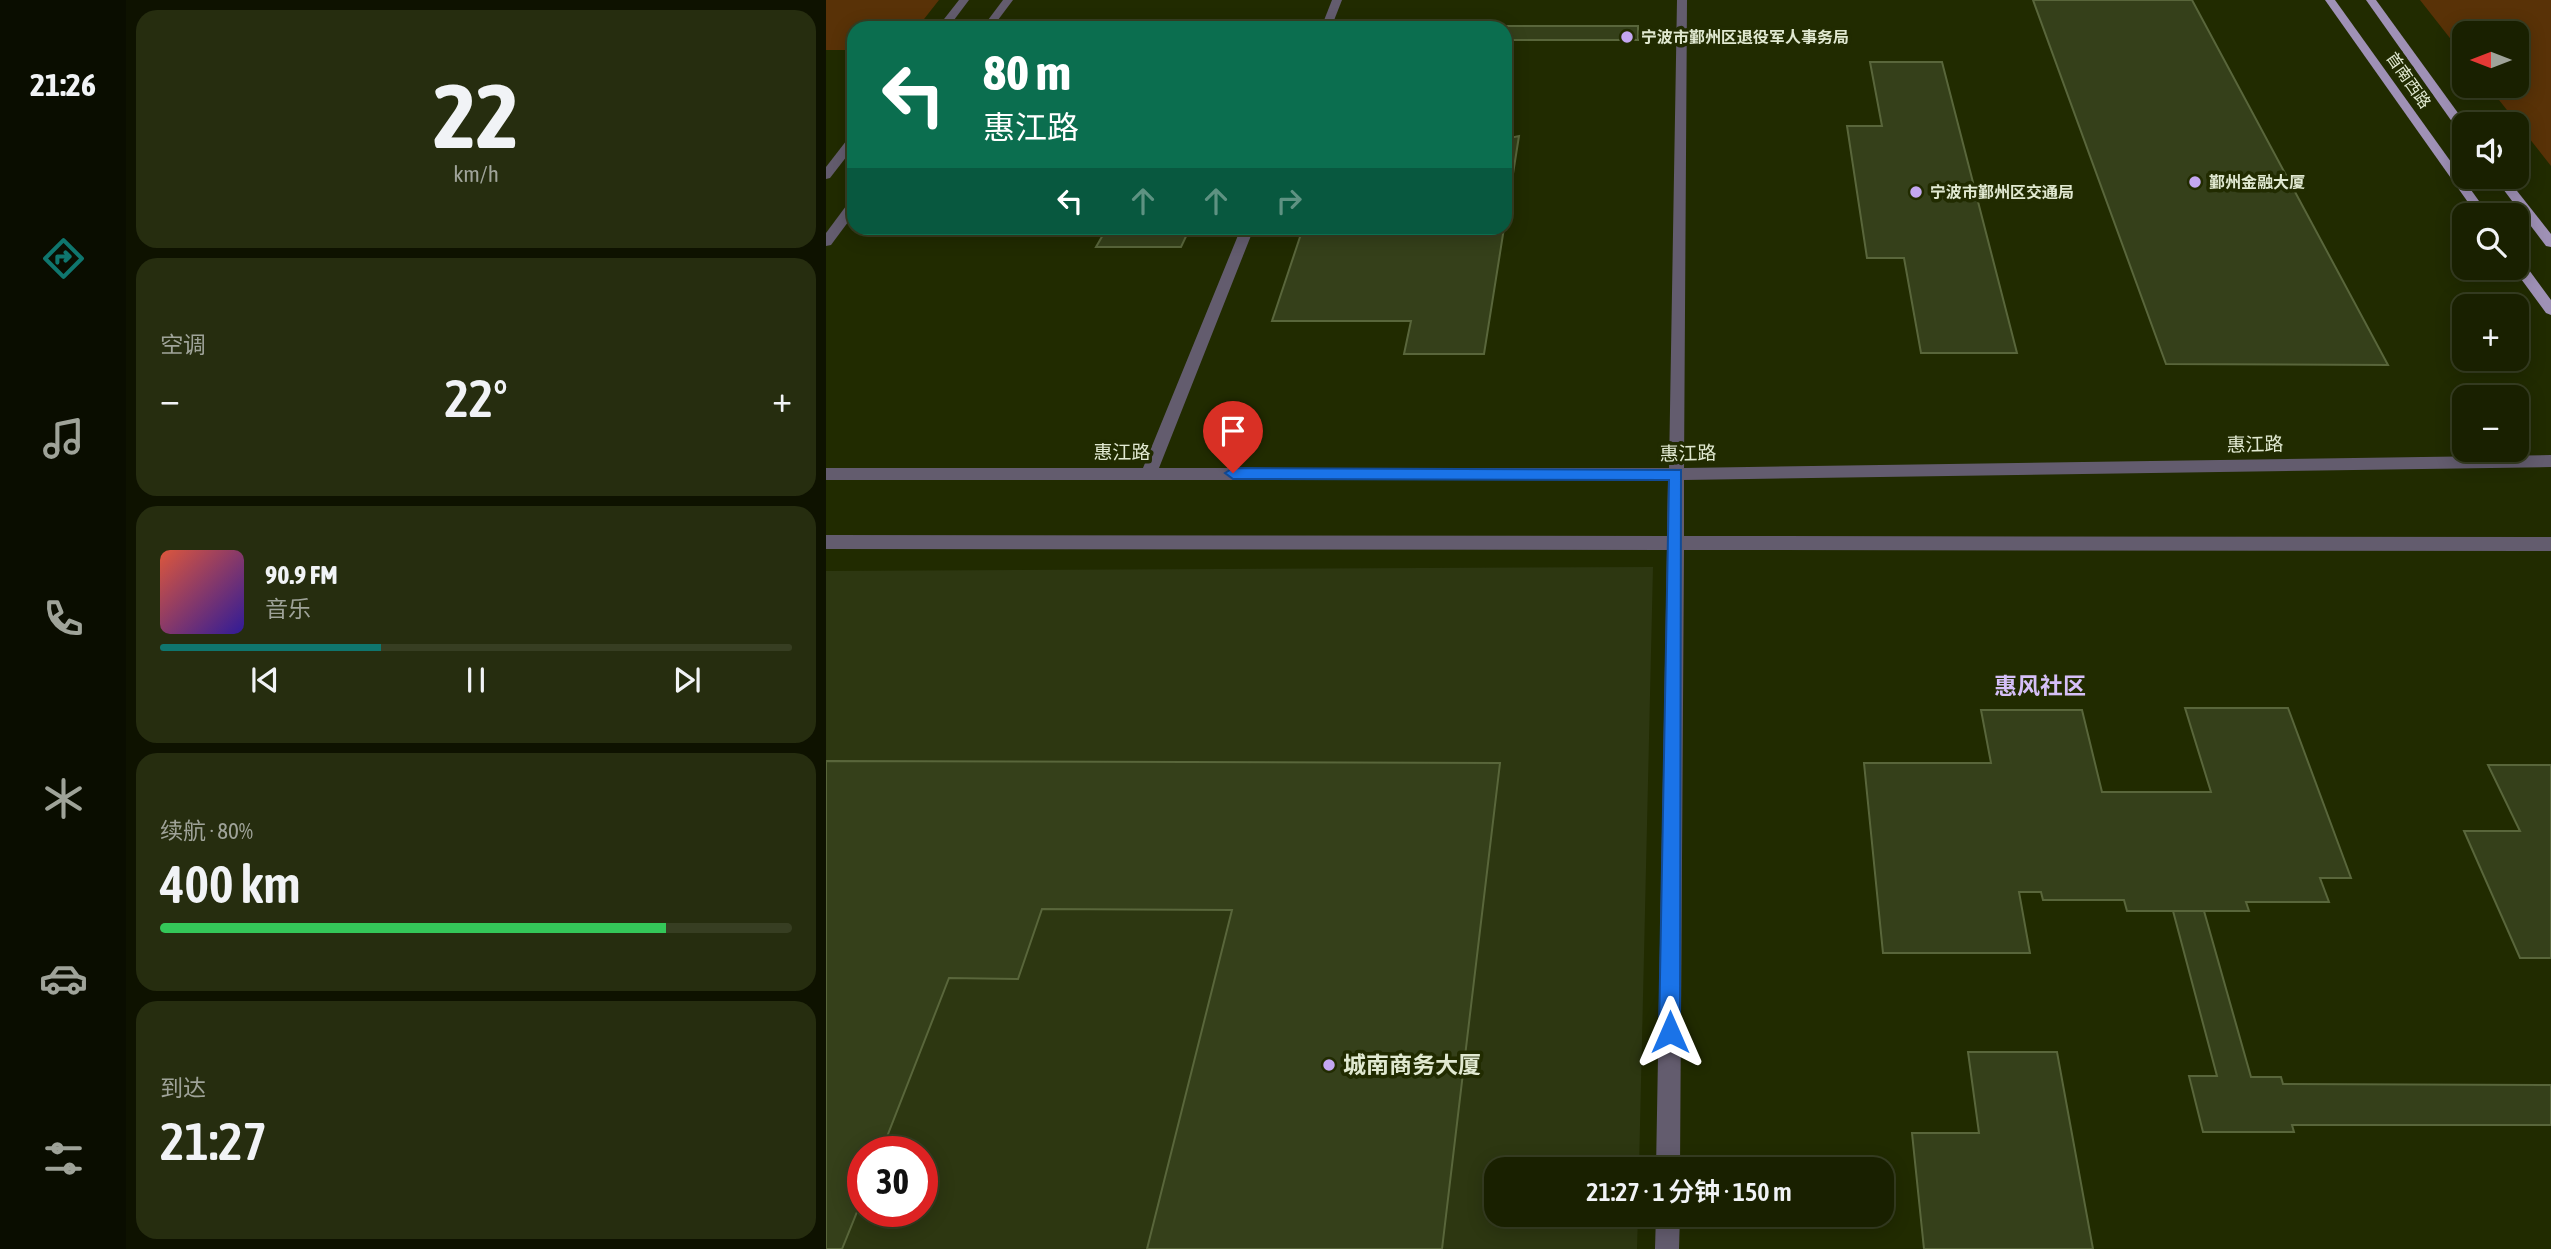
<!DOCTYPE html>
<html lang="zh">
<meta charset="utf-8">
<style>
:root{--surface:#192000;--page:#262d0f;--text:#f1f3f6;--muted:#9fa399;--line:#373e22;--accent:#0f766e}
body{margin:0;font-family:"Asap Condensed","Noto Sans SC",sans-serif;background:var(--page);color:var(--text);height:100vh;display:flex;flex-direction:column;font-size:26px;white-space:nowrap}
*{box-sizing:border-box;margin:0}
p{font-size:23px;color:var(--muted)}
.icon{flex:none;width:38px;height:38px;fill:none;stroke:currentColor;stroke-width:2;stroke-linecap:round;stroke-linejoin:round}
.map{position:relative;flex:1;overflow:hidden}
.sheet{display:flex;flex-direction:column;gap:10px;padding:10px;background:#0e1200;width:700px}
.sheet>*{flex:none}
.guide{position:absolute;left:21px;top:21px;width:665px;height:214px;border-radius:21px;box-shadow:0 4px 18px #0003,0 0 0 2px var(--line);background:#0b6e4f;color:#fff;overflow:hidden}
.needle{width:46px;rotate:270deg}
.tools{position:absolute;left:1626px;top:21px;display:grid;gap:14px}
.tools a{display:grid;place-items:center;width:77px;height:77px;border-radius:14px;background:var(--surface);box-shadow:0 4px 18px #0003,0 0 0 2px var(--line);font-size:35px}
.speed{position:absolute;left:21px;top:1136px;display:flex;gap:14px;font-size:35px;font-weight:700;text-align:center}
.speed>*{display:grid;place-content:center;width:91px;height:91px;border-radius:50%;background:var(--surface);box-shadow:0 4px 18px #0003,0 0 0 2px var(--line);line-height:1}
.speed .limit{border:10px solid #d22;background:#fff;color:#111}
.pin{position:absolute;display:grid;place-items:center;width:60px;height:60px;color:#fff;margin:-72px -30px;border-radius:50% 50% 50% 0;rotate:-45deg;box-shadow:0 0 7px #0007}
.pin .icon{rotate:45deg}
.me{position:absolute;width:77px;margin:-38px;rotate:0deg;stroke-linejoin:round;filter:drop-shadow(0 0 5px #0008)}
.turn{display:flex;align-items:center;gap:24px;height:147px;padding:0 21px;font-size:32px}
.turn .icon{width:91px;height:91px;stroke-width:2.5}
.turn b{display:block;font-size:49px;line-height:60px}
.lanes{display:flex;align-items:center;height:66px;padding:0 21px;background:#0003;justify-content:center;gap:35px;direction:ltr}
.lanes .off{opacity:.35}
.big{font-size:52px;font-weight:600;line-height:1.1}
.sheet .widget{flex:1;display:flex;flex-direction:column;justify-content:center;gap:10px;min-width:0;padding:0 24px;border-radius:21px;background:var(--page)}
.sheet .dial{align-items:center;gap:0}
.dial b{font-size:91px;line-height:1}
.song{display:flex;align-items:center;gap:21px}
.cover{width:84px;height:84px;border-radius:10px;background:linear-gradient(135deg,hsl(10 70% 55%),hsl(250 70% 35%))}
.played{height:7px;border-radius:4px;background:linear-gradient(90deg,var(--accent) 35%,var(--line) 35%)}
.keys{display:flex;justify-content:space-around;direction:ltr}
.heat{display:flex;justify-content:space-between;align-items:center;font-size:38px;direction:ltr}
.charge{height:10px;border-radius:5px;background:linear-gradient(90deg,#34c759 80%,var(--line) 0)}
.trip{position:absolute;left:658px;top:1157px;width:410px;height:70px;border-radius:21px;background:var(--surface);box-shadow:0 4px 18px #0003,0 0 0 2px var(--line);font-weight:600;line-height:70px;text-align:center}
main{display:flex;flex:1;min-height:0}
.tabs{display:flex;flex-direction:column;width:126px;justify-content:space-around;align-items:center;background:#0a0d00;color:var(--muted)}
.tabs .icon{width:49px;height:49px}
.tabs .selected{color:var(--accent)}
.tabs b{font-size:32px;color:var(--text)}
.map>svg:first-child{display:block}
</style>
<main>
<nav class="tabs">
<b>21:26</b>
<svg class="icon selected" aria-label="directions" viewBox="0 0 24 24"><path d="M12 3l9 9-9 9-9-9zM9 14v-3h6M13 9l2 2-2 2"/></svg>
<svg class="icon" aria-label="music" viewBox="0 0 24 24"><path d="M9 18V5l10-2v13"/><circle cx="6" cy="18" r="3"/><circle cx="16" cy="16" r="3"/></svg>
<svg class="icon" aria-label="phone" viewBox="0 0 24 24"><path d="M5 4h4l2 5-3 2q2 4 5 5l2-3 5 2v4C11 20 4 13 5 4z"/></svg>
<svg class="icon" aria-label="climate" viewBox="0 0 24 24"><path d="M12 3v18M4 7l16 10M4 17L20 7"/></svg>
<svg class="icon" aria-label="car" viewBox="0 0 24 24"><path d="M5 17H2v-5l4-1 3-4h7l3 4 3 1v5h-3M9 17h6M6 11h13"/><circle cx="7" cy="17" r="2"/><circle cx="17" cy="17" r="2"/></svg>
<svg class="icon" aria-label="filters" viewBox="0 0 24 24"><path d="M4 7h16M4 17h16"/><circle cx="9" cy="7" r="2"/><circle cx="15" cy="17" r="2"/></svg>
</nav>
<section class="sheet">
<div class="widget dial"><b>22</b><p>km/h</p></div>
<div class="widget"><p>空调</p>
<div class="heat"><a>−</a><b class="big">22°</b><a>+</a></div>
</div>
<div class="widget">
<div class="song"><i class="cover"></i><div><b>90.9 FM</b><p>音乐</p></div></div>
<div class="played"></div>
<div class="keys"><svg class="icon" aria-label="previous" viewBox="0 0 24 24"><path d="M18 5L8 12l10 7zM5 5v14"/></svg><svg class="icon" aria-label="pause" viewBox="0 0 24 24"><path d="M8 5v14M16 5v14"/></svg><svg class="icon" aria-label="next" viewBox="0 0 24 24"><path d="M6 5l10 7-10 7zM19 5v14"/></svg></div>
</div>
<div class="widget"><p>续航 · 80%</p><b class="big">400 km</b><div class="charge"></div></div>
<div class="widget"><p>到达</p><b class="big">21:27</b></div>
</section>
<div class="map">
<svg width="1725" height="1249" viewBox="0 0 1725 1249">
<rect width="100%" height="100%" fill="#212b00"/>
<path fill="#2d3711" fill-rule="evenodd" d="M 827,567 L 813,1169 L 670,1169 L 670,1214 L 812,1215 L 811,1249 L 0,1249 L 0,571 ZM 37,1152 L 96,1152 L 96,1211 L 37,1211 Z"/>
<g fill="#593207">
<path d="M 0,0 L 113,0 L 91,28 L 28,28 L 28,50 L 0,50 Z"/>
<path d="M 1594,0 L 1725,0 L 1725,166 L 1662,86 L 1690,86 L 1690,33 L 1638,33 L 1638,56 Z"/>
</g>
<g fill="#35401a" stroke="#59663b" stroke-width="2">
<path d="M 1207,0 L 1366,0 L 1562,365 L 1340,364 Z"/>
<path d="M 664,26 L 812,26 L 812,40 L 679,40 L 679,28 Z"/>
<path d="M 1044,62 L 1116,62 L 1191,353 L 1095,353 L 1078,258 L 1041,258 L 1021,126 L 1056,126 Z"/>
<path d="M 693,136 L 679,224 L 679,139 Z"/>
<path d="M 281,228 L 364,228 L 355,247 L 270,247 Z"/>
<path d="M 477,228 L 678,228 L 658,354 L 578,354 L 585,321 L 446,321 Z"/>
<path d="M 1359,708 L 1462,708 L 1525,878 L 1494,878 L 1503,902 L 1420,902 L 1423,911 L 1301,911 L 1298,900 L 1217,900 L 1215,892 L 1193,892 L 1204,953 L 1057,953 L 1038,763 L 1165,763 L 1155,710 L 1256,710 L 1276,792 L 1385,792 Z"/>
<path d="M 0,761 L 674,763 L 616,1249 L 321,1249 L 406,910 L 216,909 L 192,979 L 123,978 L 55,1152 L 37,1152 L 37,1197 L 16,1249 L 0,1249 Z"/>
<path d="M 1662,765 L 1725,765 L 1725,958 L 1694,958 L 1638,831 L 1694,831 Z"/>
<path d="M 1347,911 L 1378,911 L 1425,1077 L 1455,1077 L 1457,1084 L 1725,1085 L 1725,1125 L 1466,1125 L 1468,1132 L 1377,1132 L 1363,1076 L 1391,1076 Z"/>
<path d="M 1142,1052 L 1231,1052 L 1267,1249 L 1098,1249 L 1086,1133 L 1153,1133 Z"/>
</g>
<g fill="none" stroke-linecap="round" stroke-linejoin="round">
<g fill="#635c6e" fill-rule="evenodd">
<path d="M 133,0 L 143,0 L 122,28 L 111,28 Z"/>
<path d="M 177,0 L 187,0 L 166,28 L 156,28 Z"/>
<path d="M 506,0 L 516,0 L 505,28 L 495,28 Z"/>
<path d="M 851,0 L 861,0 L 858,468 L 1725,455 L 1725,467 L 858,480 L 858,536 L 1725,537 L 1725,551 L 858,550 L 854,1169 L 830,1169 L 841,550 L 0,549 L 0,535 L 841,536 L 842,480 L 0,480 L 0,468 L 317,468 L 415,228 L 428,228 L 333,468 L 843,468 Z"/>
<path d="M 28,135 L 28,147 L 4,178 L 0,179 L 0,167 L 24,136 Z"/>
<path d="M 28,201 L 28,214 L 5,245 L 0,246 L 0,233 L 23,202 Z"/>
<path d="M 830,1214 L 854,1214 L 853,1249 L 829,1249 Z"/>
</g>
<g fill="#9f91b6" fill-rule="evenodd">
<path d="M 1499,0 L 1509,0 L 1663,215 L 1651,215 Z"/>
<path d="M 1540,0 L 1550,0 L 1640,124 L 1638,134 L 1634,133 Z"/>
<path d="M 1668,177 L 1680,177 L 1725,234 L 1725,247 L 1720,246 Z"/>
<path d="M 1690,258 L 1695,259 L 1725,300 L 1725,315 L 1720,313 L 1687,268 L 1690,268 Z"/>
</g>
</g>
<path fill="#1a73e8" stroke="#114b97" stroke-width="2" d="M 407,468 L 855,470 L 854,1032 L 851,1040 L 844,1043 L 836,1040 L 833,1032 L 843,480 L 407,479 L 399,473 Z"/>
<g fill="#c4a7f1" stroke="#212b00" stroke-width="2.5">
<circle cx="801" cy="37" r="7"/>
<circle cx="1369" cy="182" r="7"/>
<circle cx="1090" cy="192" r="7"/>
<circle cx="503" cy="1065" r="7"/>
</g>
<g text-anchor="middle" stroke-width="7" stroke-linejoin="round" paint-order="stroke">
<g font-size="16" font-weight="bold" fill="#e1e9d1" stroke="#212b00" text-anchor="start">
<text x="815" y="43">宁波市鄞州区退役军人事务局</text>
<text x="1383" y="188">鄞州金融大厦</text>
<text x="1104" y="198">宁波市鄞州区交通局</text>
</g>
<g font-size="16" fill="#e1e9d1" stroke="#212b00">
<text transform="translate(1583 80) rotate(55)" y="6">首南西路</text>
</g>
<g font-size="19" fill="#e1e9d1" stroke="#212b00">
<text transform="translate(1429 444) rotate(-1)" y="7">惠江路</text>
<text x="296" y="459">惠江路</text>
<text transform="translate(862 453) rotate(-1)" y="7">惠江路</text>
</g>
<g font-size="23" font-weight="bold" fill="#d5bff7" stroke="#212b00">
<text x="1214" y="694">惠风社区</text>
</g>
<g font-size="23" font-weight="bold" fill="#e1e9d1" stroke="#212b00" text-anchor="start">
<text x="517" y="1073">城南商务大厦</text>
</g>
</g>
</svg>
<div class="tools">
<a><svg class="needle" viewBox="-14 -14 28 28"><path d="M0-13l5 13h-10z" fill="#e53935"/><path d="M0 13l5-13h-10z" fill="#9fa399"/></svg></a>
<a><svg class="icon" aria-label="sound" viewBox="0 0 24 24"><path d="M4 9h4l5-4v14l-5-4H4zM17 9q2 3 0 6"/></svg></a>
<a><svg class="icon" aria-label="search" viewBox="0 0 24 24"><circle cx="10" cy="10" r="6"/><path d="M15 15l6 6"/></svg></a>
<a>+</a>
<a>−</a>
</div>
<div class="speed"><div class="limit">30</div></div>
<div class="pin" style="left:407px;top:473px;background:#d93025"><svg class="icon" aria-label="arrive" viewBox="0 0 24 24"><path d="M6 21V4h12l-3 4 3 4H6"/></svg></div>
<svg class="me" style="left:844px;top:1032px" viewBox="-20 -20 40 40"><path d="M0-17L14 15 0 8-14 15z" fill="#1a73e8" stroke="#fff" stroke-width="4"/></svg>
<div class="trip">21:27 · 1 分钟 · 150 m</div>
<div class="guide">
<div class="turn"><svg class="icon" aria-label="left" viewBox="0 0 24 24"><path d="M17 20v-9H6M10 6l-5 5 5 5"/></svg><div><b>80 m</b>惠江路</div></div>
<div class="lanes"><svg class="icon" aria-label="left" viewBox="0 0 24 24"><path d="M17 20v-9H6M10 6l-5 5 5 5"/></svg><svg class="icon off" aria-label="ahead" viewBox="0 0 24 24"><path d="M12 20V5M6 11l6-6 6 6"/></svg><svg class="icon off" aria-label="ahead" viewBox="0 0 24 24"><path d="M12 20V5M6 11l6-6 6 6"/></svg><svg class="icon off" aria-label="right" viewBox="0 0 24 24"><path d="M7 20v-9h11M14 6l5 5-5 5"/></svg></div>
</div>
</div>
</main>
